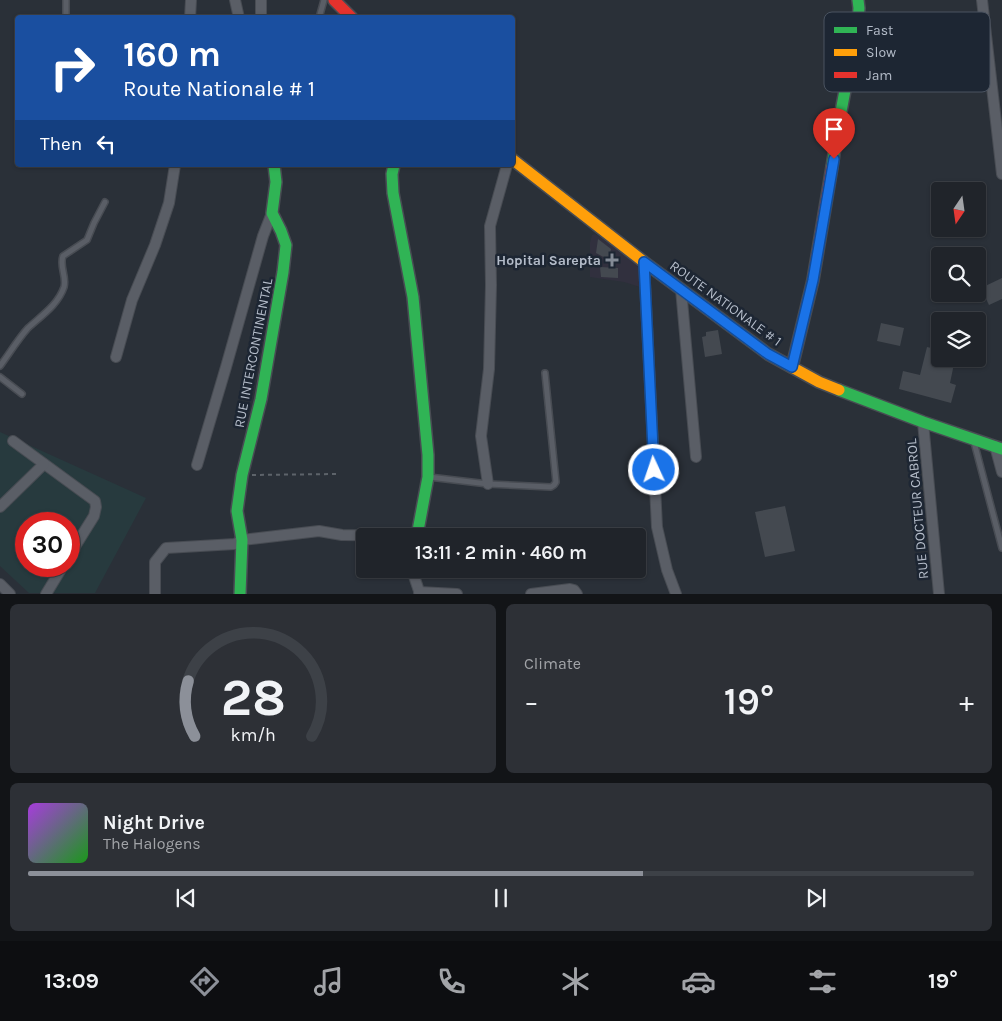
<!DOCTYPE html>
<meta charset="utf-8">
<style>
:root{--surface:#20242a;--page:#2d3036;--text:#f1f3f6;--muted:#a2a4a8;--line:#3d4147;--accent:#8c9099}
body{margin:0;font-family:Karla,sans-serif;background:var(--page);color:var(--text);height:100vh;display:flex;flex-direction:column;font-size:19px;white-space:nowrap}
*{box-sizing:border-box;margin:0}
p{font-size:16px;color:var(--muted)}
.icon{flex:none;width:28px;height:28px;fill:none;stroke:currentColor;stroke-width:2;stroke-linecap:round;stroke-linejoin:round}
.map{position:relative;height:594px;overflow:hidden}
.drawer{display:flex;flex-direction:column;gap:10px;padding:10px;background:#121417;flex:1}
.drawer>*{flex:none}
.banner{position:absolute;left:15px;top:15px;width:500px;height:152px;border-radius:5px;box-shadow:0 1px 4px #0004,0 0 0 1px var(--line);background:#1a4fa0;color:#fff;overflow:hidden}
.needle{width:32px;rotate:193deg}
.buttons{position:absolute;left:931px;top:182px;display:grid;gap:10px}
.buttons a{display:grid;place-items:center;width:55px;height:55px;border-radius:5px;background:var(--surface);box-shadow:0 1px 4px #0004,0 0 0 1px var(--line);font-size:25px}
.speed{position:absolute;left:15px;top:512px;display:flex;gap:10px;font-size:25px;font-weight:700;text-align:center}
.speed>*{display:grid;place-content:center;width:65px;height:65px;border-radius:50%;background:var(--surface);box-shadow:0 1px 4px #0004,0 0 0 1px var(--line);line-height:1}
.speed .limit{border:8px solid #d22;background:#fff;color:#111}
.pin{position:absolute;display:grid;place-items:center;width:42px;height:42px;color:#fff;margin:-51px -21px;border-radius:50% 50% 50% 0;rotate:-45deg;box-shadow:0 0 5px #0007}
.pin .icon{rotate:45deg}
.me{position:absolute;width:55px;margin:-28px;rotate:357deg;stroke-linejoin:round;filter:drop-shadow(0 0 4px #0008)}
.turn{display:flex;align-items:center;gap:18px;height:105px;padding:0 25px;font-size:22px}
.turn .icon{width:65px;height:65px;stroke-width:2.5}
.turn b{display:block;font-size:35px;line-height:42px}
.then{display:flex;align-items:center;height:48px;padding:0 25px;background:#0003;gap:10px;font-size:19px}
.big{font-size:38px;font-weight:600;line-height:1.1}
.drawer .tile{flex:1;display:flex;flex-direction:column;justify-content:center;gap:8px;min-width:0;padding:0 18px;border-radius:8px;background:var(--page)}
.drawer .dial{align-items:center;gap:0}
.dial svg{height:130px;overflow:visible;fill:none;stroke:var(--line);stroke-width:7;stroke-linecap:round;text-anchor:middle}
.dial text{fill:var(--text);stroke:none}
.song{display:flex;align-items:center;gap:15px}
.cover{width:60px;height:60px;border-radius:8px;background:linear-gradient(135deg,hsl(280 70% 55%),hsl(120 70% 35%))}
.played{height:5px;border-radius:2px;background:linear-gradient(90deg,var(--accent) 65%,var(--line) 65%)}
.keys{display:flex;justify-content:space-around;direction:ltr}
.heat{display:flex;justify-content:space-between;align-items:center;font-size:28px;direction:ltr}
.drawer .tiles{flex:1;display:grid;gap:10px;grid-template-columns:1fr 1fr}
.tile:last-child{grid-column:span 2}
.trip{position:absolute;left:356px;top:528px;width:290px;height:50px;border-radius:5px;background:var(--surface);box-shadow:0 1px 4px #0004,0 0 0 1px var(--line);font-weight:600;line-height:50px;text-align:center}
.tab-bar{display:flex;height:80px;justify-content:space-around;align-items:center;background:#0d0e11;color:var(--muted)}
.tab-bar .icon{width:35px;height:35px}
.tab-bar .current{color:var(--accent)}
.tab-bar b{font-size:22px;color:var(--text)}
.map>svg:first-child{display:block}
</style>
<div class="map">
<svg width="1002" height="594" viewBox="0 0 1002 594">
<rect width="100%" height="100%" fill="#2a3038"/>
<path fill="#31303e" d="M 595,234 L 636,261 L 639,271 L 640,287 L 624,282 L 590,277 L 590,243 L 592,235 Z"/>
<path fill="#273a3e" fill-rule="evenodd" d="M 0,432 L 146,498 L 95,593 L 29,593 L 0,566 ZM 26,524 L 69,524 L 69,566 L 26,566 Z"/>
<g fill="#444950">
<path d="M 598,239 L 611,249 L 609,260 L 596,253 Z"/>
<path d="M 600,267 L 618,268 L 618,278 L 601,277 Z"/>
<path d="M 1002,278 L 1002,299 L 989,305 L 981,288 Z"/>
<path d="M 881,323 L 904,328 L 900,346 L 877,341 Z"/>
<path d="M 718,330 L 722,354 L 705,357 L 702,337 L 706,336 L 706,332 Z"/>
<path d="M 927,347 L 940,350 L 940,359 L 955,359 L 950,383 L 956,385 L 951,403 L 899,389 L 903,371 L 920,375 Z"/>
<path d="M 785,506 L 795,551 L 765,557 L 755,512 Z"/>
</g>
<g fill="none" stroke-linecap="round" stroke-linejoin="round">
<defs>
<g id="lane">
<path d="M 66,0 L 66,18"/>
<path d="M 319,18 L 324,0"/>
<path d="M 0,366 C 9,354 18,339 28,328 C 41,316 58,305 64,287 C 67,277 59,266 63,256 L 87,240 L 94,223 L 105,202"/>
<path d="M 0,377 L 22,394"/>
<path d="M 974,442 L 1002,548"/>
<path d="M 429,477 L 488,484 L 551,487 L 554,485 L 556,482 L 545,373"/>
</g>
<g id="street">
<path d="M 235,0 L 239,18"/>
<path d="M 261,0 L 261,18"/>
<path d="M 982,0 L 1002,174"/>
<path d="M 190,18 L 191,0"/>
<path d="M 644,262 L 657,527 L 667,570 L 676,594"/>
<path d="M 681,289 L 696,457"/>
<path d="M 116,357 L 132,300 L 155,245 L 169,203 L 175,165"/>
<path d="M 923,422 L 939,594"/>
<path d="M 13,441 L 95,501 L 96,507 L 94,516 L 69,556"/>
<path d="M 995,446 L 1002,472"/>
<path d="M 197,465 L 226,367 L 263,236 L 272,213"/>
<path d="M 488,484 L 481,436 L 489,369 L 491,285 L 490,226 L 507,165"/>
<path d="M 0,507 L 44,464"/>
<path d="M 414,569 L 413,573 L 420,594"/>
<path d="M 0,584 L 10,594"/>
<path d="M 419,592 L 457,594"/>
<path d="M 46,594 L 63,566"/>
<path d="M 155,594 L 155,562 L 166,548 L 235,544 L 242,540 L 319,531 L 342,535 L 426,536"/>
<path d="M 531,594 L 570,589 L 574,590 L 577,594"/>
</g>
<g id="fast">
<path d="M 394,165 L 392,174 L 393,193 L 413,297 L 428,455 L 428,477 L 417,536"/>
<path d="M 832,167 L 839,122 L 858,22 L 859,8 L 858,0"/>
<path d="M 839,390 L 923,422 L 1002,449"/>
<path d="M 240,594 L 242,540 L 237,511 L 242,475 L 261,399 L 283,272 L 286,245 L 281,231 L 272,213 L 276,182 L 274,165"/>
</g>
<path id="slow" d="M 512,159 L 644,262 L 768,354 L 819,382 L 839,390"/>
<g id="jam">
<path d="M 334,0 L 352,18"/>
<path d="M 792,367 L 813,280 L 832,167"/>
</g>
</defs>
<use href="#lane" stroke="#484c53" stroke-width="8"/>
<use href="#street" stroke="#484c53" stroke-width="12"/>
<use href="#fast" stroke="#484c53" stroke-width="14"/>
<use href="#slow" stroke="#484c53" stroke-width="14"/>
<use href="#jam" stroke="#484c53" stroke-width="14"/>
<path stroke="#5d636a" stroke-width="2" stroke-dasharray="4 4" stroke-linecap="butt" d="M 252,475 L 337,474"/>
<use href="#lane" stroke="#5a5e66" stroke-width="5"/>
<use href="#street" stroke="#5a5e66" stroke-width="10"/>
<use href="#fast" stroke="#30b455" stroke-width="11"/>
<use href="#slow" stroke="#ff9f0a" stroke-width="11"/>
<use href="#jam" stroke="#e5322d" stroke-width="11"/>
</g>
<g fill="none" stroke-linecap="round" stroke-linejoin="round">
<defs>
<path id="route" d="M 654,470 L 644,262 L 768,354 L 792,367 L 813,280 L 834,159"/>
</defs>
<use href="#route" stroke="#114b97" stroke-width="12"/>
<use href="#route" stroke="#1a73e8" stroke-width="9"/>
</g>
<path fill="#848b96" stroke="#1d2633" stroke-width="2" d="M609.5 252.5h5v5h5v5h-5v5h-5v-5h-5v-5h5z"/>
<g text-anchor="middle" stroke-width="5" stroke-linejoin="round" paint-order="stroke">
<g font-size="14" font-weight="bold" fill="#b4bcc9" stroke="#1d2633" text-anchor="end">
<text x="601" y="265">Hopital Sarepta</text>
</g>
<g font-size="14" fill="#b4bcc9" stroke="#1d2633">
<text transform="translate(726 303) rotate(36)" y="5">ROUTE NATIONALE # 1</text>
<text transform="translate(253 353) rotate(-79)" y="5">RUE INTERCONTINENTAL</text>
<text transform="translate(917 509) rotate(-95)" y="5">RUE DOCTEUR CABROL</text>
</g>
</g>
<rect x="824" y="12" width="166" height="80" rx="8" fill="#1d2633" stroke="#4a5360" stroke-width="1"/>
<rect x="834" y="27" width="23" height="6" fill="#30b455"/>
<rect x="834" y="49" width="23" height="7" fill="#ff9f0a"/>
<rect x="834" y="72" width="23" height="6" fill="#e5322d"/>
<g font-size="14" fill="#b4bcc9">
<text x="866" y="35">Fast</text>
<text x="866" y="57">Slow</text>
<text x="866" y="80">Jam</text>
</g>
</svg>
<div class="buttons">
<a><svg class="needle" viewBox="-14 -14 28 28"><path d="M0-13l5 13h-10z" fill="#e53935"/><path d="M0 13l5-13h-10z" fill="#a2a4a8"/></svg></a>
<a><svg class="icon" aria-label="search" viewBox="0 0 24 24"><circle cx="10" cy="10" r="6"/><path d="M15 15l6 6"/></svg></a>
<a><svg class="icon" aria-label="layers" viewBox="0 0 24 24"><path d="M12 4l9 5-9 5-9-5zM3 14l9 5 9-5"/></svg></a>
</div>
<div class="speed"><div class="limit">30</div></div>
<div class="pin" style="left:834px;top:159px;background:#d93025"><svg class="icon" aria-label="arrive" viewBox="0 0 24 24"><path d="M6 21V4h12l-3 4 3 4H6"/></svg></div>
<svg class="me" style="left:654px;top:470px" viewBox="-20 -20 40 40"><circle r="17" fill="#1a73e8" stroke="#fff" stroke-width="3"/><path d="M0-11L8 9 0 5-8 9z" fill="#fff"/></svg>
<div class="trip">13:11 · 2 min · 460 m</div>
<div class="banner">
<div class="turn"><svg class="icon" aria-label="right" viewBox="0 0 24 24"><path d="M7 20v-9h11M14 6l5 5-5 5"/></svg><div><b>160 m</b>Route Nationale # 1</div></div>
<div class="then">Then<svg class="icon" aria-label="left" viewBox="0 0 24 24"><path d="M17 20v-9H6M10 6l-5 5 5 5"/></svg></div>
</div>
</div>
<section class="drawer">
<div class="tiles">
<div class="tile dial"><svg viewBox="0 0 100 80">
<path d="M14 69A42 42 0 1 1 86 69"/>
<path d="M14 69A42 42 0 0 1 10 35" stroke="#8c9099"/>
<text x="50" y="56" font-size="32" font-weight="700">28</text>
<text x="50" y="72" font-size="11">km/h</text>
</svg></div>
<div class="tile"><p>Climate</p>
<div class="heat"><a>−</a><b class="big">19°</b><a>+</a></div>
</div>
<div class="tile">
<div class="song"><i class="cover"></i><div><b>Night Drive</b><p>The Halogens</p></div></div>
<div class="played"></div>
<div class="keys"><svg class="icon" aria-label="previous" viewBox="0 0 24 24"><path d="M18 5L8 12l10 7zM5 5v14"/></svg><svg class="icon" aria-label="pause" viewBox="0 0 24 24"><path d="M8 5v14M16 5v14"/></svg><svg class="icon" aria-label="next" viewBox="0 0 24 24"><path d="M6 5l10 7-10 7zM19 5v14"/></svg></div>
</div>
</div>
</section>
<nav class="tab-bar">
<b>13:09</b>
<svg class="icon current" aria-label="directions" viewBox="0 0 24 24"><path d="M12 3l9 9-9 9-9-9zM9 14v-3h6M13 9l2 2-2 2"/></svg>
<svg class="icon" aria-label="music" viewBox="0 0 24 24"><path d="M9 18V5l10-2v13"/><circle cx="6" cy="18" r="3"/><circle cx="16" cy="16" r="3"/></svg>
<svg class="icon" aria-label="phone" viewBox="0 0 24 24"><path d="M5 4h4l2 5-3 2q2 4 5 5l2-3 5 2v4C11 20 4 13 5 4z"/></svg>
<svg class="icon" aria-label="climate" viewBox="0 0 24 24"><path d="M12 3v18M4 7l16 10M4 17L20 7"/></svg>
<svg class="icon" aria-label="car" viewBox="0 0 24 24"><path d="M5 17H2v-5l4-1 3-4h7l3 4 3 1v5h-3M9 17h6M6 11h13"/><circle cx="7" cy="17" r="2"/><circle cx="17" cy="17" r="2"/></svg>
<svg class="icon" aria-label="filters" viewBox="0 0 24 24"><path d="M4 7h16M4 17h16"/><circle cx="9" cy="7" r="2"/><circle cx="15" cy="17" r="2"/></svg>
<b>19°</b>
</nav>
